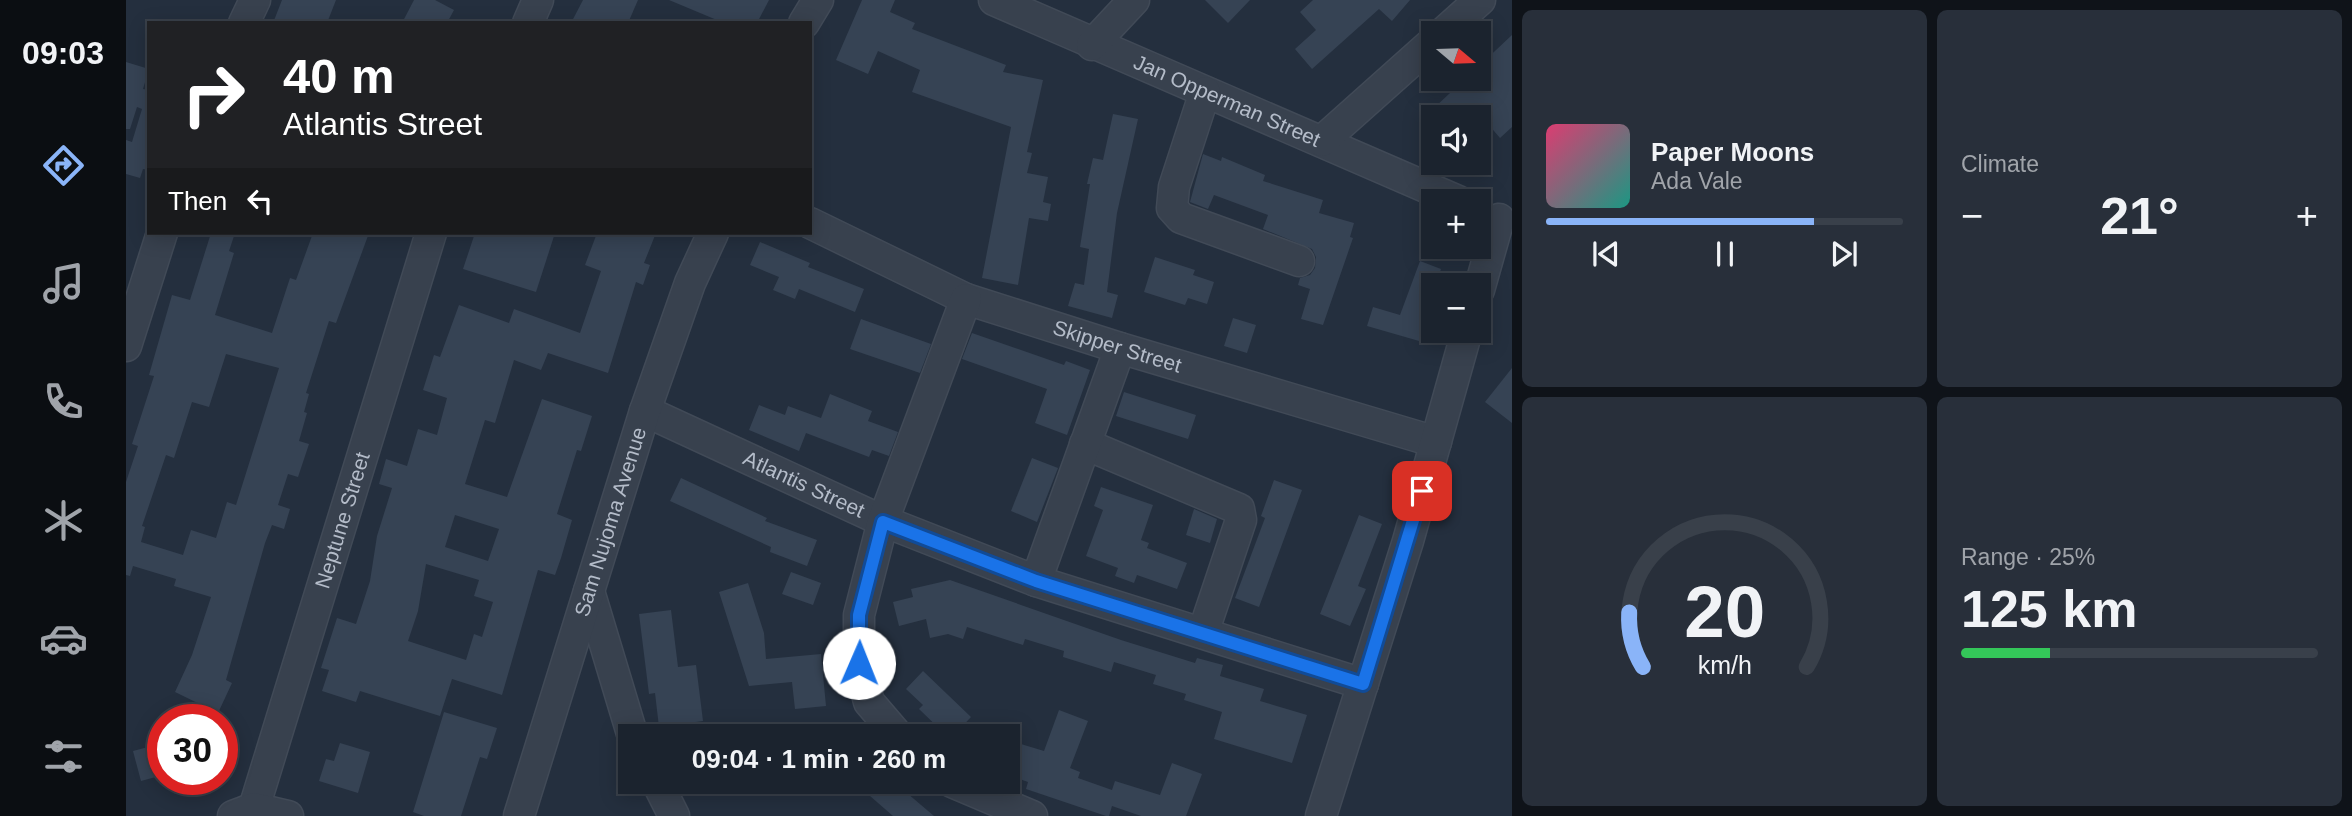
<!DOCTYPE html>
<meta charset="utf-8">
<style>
:root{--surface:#1b232e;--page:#282f3a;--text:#f1f3f6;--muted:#a0a4aa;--line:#39404a;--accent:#8ab4f8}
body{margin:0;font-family:Arial,sans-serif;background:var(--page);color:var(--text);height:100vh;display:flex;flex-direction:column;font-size:26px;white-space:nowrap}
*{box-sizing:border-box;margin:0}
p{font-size:23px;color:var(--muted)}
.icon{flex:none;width:38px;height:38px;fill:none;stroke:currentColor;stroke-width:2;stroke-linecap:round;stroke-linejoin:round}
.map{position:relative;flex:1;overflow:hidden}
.drawer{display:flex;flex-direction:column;gap:10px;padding:10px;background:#0f1319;width:840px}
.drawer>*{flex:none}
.guide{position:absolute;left:21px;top:21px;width:665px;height:214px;border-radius:0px;box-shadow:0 4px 18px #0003,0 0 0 2px var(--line);background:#202124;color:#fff;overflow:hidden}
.needle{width:46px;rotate:109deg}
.controls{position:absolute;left:1295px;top:21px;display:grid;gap:14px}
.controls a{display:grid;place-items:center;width:70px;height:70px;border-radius:0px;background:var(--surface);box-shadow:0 4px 18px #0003,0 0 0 2px var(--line);font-size:35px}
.speed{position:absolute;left:21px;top:704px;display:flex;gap:14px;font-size:35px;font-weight:700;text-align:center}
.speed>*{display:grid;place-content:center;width:91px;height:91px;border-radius:50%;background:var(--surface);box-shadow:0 4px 18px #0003,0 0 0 2px var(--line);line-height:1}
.speed .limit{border:10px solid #d22;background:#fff;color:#111}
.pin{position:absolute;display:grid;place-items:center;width:60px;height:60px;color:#fff;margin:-30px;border-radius:14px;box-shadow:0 4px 10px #0006}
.me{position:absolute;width:77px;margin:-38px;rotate:1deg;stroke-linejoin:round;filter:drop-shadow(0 0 5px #0008)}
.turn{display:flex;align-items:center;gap:24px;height:147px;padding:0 21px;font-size:32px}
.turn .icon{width:91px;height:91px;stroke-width:2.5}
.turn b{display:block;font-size:49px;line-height:60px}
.then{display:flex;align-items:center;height:66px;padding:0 21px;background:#0003;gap:14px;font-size:26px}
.big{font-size:52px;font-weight:600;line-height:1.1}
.drawer .card{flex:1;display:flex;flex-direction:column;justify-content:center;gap:10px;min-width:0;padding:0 24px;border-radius:10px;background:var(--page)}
.drawer .dial{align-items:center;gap:0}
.dial svg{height:182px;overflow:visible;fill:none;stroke:var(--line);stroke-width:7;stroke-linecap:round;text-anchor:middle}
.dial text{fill:var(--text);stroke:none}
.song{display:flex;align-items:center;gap:21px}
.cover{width:84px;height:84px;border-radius:10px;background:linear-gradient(135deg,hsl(340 70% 55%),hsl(170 70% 35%))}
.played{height:7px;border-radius:4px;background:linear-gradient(90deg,var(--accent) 75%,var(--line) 75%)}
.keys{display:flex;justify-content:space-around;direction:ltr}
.heat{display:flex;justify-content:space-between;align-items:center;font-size:38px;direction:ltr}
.charge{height:10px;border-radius:5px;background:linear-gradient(90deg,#34c759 25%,var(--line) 0)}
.drawer .tiles{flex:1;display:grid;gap:10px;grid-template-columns:repeat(2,1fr)}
.trip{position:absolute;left:492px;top:724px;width:402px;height:70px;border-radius:0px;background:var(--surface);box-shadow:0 4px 18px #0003,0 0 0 2px var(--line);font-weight:600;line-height:70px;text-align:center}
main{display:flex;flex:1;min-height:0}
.tabs{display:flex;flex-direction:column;width:126px;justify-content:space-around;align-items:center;background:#0b0e12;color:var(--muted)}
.tabs .icon{width:49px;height:49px}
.tabs .on{color:var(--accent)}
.tabs b{font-size:32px;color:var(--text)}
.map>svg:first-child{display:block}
</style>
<main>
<nav class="tabs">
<b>09:03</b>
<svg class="icon on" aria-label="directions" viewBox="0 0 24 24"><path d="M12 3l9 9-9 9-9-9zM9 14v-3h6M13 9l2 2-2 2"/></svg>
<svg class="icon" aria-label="music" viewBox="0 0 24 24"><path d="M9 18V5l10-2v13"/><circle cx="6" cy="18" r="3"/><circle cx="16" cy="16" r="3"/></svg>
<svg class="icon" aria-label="phone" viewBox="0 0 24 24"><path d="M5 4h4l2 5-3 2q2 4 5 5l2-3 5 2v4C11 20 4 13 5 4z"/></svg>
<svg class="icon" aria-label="climate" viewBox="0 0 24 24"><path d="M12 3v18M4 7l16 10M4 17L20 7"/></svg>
<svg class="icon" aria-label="car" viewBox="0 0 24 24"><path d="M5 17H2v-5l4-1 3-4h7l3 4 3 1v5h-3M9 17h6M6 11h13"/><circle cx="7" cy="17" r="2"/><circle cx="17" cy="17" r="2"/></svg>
<svg class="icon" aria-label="filters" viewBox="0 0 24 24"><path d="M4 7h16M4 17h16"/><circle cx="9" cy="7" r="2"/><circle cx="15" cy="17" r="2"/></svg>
</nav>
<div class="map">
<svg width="1386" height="816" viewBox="0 0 1386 816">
<rect width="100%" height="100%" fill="#242f3e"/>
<g fill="#364354" fill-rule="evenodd">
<path d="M 156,0 L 210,0 L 201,23 L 147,23 Z"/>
<path d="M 288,0 L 309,0 L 328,10 L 321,23 L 276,23 Z"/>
<path d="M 457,0 L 512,0 L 502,23 L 445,23 Z"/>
<path d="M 543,0 L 643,0 L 631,23 L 598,23 Z"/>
<path d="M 736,0 L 769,0 L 764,12 L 789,23 L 786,29 L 880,65 L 877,72 L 917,80 L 901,152 L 906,153 L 901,173 L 922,177 L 917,202 L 925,204 L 922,221 L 903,218 L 892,285 L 856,278 L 885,127 L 786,92 L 794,70 L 752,51 L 742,74 L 710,60 Z"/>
<path d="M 1079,0 L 1124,0 L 1102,23 Z"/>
<path d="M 1187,0 L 1284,0 L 1266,21 L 1253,9 L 1186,69 L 1169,49 L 1190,30 L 1174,12 Z"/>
<path d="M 1386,35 L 1386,127 L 1374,138 L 1362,124 L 1353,132 L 1353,117 L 1316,117 L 1308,108 L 1339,79 L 1353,79 L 1353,66 Z"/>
<path d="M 0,62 L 23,69 L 17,89 L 23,90 L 23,170 L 17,169 L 14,178 L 0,174 L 0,140 L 6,142 L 16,109 L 11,107 L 4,129 L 0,129 Z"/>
<path d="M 987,114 L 1012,119 L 991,213 L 981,292 L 992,295 L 986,318 L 942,306 L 949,283 L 958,285 L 963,249 L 954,247 L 964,184 L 961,184 L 967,158 L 977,160 Z"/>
<path d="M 1077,154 L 1095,161 L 1096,157 L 1139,175 L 1137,181 L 1197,200 L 1193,213 L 1228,223 L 1224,237 L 1227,238 L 1197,325 L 1175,319 L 1184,289 L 1172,285 L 1174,278 L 1184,275 L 1189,268 L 1190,257 L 1186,249 L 1137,229 L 1142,215 L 1088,195 L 1082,209 L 1064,202 Z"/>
<path d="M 85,233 L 109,233 L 103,251 L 108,253 L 89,315 L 146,333 L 164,278 L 170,280 L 187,233 L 243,233 L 210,323 L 203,321 L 180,393 L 183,394 L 178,412 L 181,413 L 173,441 L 183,444 L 172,477 L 162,474 L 152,505 L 164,509 L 158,529 L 146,525 L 139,543 L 100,680 L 106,683 L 92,713 L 49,692 L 66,655 L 85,597 L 48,586 L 50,579 L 7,566 L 4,576 L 0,575 L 0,482 L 12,446 L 6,444 L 28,376 L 23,375 L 46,295 L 64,300 ZM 100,354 L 153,368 L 110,505 L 101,502 L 90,538 L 65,530 L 57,555 L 15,542 L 19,527 L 16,526 L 40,455 L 48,458 L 66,402 L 83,407 Z"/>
<path d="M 349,233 L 429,233 L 410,292 L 337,269 Z"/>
<path d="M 471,233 L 530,233 L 518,263 L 524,265 L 517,285 L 510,282 L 482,373 L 422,353 L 415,370 L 388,360 L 369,423 L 359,420 L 339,484 L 381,497 L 416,399 L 466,416 L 455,451 L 451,450 L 431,514 L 446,520 L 435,558 L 429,575 L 412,570 L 376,695 L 326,679 L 314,716 L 234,691 L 230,702 L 196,691 L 203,670 L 195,668 L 211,618 L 230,624 L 244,581 L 251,536 L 266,488 L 253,484 L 260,459 L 281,466 L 292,429 L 311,435 L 321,398 L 297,390 L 308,355 L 314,357 L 333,305 L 383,323 L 388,309 L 454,333 L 475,271 L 459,265 ZM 329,515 L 373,529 L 362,561 L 319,547 ZM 300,564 L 353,580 L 348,596 L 367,602 L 356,637 L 348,634 L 340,660 L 282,641 L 292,611 Z"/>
<path d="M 634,242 L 684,263 L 682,267 L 738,289 L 729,312 L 673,289 L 669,299 L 647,290 L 653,277 L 624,265 Z"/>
<path d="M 1029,257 L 1069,270 L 1067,275 L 1088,282 L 1081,304 L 1062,298 L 1059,305 L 1018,292 Z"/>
<path d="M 1294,261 L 1315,269 L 1296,322 L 1307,325 L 1307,345 L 1241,326 L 1247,307 L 1274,315 Z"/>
<path d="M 1107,318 L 1130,325 L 1121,353 L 1098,346 Z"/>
<path d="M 735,319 L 805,344 L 794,373 L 724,349 Z"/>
<path d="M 846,333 L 938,365 L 940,361 L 964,370 L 941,435 L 909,423 L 921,389 L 836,359 Z"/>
<path d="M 1386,368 L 1386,423 L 1359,402 Z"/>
<path d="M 998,392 L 1070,415 L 1062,439 L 990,416 Z"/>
<path d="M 704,394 L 746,411 L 742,421 L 772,432 L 763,456 L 746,450 L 743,457 L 680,433 L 673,451 L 623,430 L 633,405 L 659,415 L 662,406 L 695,418 Z"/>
<path d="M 906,458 L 932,468 L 911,522 L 885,511 Z"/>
<path d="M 555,478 L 641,518 L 639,521 L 691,540 L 681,566 L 644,552 L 645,547 L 544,501 Z"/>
<path d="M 1148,480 L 1176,490 L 1133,607 L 1109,598 L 1139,518 L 1135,516 Z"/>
<path d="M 975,487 L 1027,505 L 1015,540 L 1023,543 L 1021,548 L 1061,563 L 1051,589 L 1011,575 L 1008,583 L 989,576 L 992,568 L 960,556 L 977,510 L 968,506 Z"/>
<path d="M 1068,509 L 1091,519 L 1084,543 L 1060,535 Z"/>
<path d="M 1233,515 L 1256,524 L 1232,586 L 1240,589 L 1224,626 L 1194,614 Z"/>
<path d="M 665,572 L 695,583 L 687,605 L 656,594 Z"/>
<path d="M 824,580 L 995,640 L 1069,663 L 1071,658 L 1097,665 L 1094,676 L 1138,689 L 1134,701 L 1181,715 L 1166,763 L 1088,739 L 1096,712 L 1058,700 L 1060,694 L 1027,684 L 1030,675 L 988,662 L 985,672 L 937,657 L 938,651 L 899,639 L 897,645 L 841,627 L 837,639 L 822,634 L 804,638 L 800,619 L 773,626 L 767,602 L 787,597 L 785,589 Z"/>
<path d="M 622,583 L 638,633 L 640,659 L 695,654 L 700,706 L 669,709 L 666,682 L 623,686 L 593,592 Z"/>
<path d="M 545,610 L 552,667 L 570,665 L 577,721 L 533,727 L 529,693 L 523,694 L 513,614 Z"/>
<path d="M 797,671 L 845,717 L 826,737 L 822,737 L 793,709 L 797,705 L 780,689 Z"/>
<path d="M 933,710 L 962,721 L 944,768 L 954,772 L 952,778 L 986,790 L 989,781 L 1034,795 L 1046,763 L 1076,774 L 1060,816 L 1015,816 L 986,806 L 983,816 L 980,816 L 900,789 L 902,782 L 882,775 L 882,740 L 918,751 Z"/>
<path d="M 318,712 L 371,728 L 361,759 L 354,757 L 335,816 L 298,816 L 287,812 Z"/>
<path d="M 37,743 L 37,775 L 15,781 L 7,751 Z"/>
<path d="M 214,743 L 244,752 L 232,793 L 193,781 L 200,759 L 208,761 Z"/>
<path d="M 728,782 L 768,782 L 808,816 L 767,816 Z"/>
</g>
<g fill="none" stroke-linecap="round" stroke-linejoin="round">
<defs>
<g id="minor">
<path id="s1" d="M 868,0 L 1332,201"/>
<path d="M 118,23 L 129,0"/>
<path d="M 402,23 L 412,0"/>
<path d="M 678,23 L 692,0"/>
<path d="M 1317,33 L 1354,0"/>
<path d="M 966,45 L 1008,0"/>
<path d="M 1079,92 L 1048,187 L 1046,208 L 1055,218 L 1173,261"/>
<path d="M 1196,141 L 1307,42"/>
<path id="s2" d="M 684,223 L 840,299 L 994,348 L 1310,442"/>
<path d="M 1353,290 L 1373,219"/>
<path d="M 0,346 L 36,233"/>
<path id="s3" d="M 519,411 L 757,521 L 910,581 L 1237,684"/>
<path d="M 959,444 L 1113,509 L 1115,520 L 1077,633"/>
<path d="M 910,581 L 994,348"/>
<path d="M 463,591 L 507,737"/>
<path d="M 773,737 L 743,702 L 733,663 L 733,615 L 757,521 L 840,299"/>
<path d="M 531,782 L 548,816"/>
<path d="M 826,782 L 906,816"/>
<path id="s4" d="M 128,808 L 305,233"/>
<path d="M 107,816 L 128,808 L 162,816"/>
<path id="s5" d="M 393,816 L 519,411 L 564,283 L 587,233"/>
<path d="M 1195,816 L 1282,541 L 1341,331"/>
</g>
</defs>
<use href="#minor" stroke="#414a57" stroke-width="33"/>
<use href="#minor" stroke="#38414e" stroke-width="30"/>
</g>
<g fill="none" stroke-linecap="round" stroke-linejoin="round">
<defs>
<path id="route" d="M 733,663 L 733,615 L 757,522 L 910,581 L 1237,684 L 1296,491"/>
</defs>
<use href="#route" stroke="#114b97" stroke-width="18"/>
<use href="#route" stroke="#1a73e8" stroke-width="12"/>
</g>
<g text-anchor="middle" stroke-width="7" stroke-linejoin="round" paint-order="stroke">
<g font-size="21" fill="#b4bcc9" stroke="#1d2633">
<text dy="7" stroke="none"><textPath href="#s1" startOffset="254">Jan Opperman Street</textPath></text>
<text dy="7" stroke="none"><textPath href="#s2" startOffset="332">Skipper Street</textPath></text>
<text dy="7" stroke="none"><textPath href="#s3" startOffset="175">Atlantis Street</textPath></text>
<text dy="7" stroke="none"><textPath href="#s4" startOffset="301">Neptune Street</textPath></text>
<text dy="7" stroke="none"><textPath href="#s5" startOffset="308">Sam Nujoma Avenue</textPath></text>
</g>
</g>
</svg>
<div class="controls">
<a><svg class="needle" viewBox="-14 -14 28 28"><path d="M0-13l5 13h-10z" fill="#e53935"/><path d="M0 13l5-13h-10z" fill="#a0a4aa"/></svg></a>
<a><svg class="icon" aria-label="sound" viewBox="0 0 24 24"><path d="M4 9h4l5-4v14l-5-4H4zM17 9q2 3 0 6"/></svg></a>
<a>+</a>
<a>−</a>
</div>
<div class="speed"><div class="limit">30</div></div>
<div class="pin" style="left:1296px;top:491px;background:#d93025"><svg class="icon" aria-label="arrive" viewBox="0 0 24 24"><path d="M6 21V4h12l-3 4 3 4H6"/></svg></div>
<svg class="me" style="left:733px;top:663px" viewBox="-20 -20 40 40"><circle r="19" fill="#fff"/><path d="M0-13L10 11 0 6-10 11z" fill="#1a73e8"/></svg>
<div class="trip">09:04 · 1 min · 260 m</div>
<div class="guide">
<div class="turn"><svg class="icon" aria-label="right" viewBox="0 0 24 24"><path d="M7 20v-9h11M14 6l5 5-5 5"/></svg><div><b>40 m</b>Atlantis Street</div></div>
<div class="then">Then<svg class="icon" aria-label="left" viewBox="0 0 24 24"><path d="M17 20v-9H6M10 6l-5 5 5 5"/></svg></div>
</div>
</div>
<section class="drawer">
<div class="tiles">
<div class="card">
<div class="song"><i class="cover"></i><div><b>Paper Moons</b><p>Ada Vale</p></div></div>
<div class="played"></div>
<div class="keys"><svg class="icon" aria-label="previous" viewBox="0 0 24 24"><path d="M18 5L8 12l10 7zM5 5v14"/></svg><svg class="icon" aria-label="pause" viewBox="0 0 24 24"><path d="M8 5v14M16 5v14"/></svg><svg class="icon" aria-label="next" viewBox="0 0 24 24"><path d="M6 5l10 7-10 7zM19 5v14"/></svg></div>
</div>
<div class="card"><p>Climate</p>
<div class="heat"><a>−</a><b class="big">21°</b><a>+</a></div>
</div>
<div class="card dial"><svg viewBox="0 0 100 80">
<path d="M14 69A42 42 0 1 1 86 69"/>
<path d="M14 69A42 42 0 0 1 8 45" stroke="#8ab4f8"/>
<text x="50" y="56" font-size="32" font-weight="700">20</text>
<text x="50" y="72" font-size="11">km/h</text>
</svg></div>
<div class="card"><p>Range · 25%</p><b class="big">125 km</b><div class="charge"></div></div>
</div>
</section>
</main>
